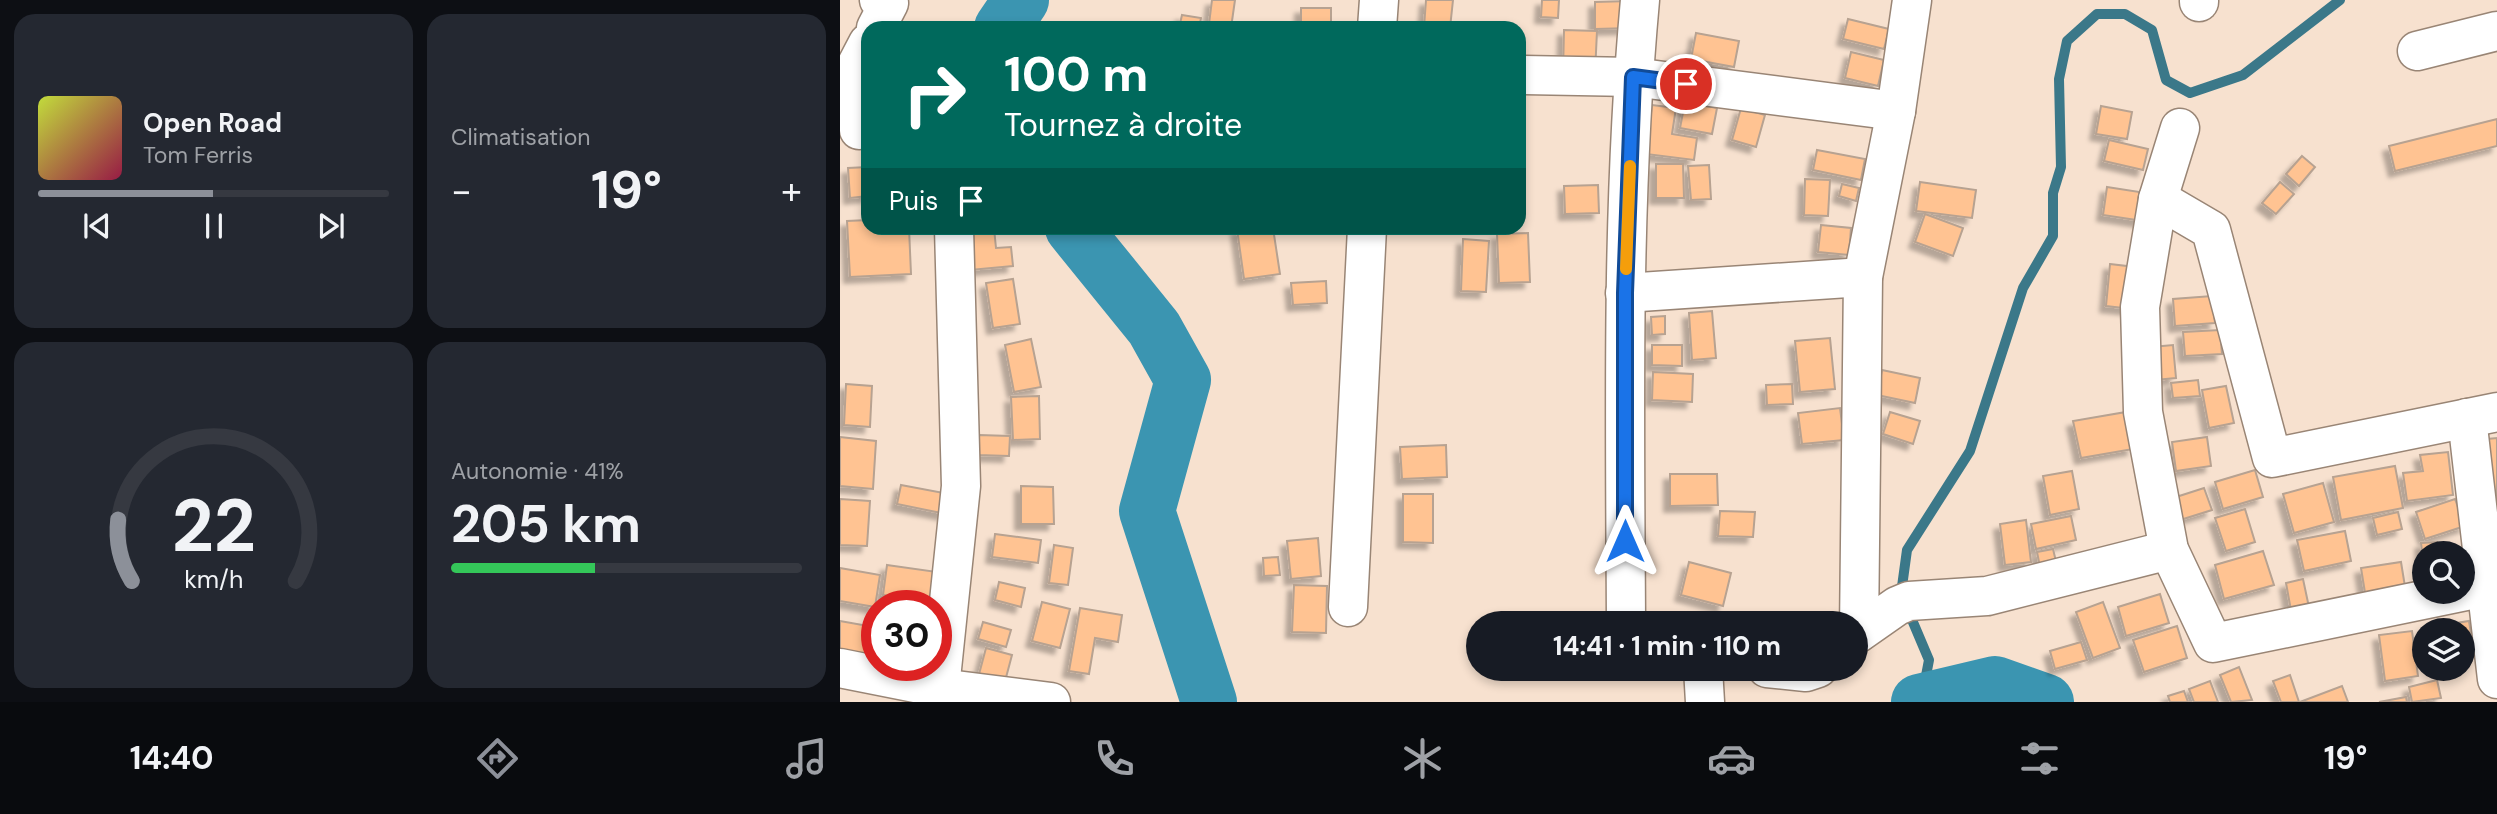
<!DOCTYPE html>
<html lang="fr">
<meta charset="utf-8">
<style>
:root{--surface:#171b24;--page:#242831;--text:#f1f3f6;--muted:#9ea1a6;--line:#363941;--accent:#8c9099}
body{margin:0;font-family:"DM Sans",sans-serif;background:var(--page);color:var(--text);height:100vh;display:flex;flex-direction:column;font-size:26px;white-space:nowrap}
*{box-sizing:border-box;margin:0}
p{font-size:23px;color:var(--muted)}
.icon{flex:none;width:38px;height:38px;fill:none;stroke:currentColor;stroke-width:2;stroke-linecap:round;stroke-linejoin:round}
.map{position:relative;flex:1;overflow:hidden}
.details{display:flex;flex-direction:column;gap:14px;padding:14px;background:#0d0f14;width:840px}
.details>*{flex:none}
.hud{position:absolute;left:21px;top:21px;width:665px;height:214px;border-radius:21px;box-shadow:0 4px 10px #0003;background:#00695c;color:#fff;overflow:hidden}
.tools{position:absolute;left:1572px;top:541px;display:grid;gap:14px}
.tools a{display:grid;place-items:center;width:63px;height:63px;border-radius:50%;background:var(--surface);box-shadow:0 4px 10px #0003;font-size:35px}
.speed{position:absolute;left:21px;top:590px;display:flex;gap:14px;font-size:35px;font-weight:700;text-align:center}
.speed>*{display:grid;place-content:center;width:91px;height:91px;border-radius:50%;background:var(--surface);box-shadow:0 4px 10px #0003;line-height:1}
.speed .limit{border:10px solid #d22;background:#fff;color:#111}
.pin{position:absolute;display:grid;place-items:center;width:60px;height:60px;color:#fff;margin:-30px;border:4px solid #fff;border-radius:50%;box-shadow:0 2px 7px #0007}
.me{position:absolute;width:77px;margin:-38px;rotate:0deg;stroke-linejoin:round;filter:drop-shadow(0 0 5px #0008)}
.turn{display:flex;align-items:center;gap:24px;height:147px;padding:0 28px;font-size:32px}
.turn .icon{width:91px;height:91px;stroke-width:2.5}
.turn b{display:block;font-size:49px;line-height:60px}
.then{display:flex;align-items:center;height:66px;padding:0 28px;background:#0003;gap:14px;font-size:26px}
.big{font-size:52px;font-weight:700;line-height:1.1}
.details .tile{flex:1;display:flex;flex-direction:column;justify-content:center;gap:10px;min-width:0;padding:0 24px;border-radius:21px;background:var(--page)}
.details .dial{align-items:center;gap:0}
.dial svg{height:182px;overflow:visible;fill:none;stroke:var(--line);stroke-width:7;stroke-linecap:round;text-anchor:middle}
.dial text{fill:var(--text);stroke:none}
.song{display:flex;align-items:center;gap:21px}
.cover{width:84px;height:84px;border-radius:10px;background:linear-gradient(135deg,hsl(70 70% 55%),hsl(340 70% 35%))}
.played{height:7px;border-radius:4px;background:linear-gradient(90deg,var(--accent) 50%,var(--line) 50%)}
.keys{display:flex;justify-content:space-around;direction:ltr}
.heat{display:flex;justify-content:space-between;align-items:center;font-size:38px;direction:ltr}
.charge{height:10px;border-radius:5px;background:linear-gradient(90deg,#34c759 41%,var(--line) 0)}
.details .tiles{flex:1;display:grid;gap:14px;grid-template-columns:repeat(2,1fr)}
.trip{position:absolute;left:626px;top:611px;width:402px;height:70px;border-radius:35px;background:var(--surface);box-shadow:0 4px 10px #0003;font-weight:700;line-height:70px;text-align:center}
.menu{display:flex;height:112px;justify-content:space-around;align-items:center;background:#090b0e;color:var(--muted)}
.menu .icon{width:49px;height:49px}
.menu .selected{color:var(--accent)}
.menu b{font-size:32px;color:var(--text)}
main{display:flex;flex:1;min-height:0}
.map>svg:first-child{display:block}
</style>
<main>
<section class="details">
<div class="tiles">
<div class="tile">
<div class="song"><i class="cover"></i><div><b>Open Road</b><p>Tom Ferris</p></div></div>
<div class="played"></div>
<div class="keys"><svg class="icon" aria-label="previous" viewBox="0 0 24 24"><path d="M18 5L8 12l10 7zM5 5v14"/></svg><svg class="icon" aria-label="pause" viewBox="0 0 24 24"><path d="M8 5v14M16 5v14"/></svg><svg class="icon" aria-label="next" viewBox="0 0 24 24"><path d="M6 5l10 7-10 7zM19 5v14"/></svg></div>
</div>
<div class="tile"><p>Climatisation</p>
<div class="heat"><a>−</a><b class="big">19°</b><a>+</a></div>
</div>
<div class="tile dial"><svg viewBox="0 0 100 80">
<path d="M14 69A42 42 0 1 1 86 69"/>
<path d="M14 69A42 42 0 0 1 8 42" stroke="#8c9099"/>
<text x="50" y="56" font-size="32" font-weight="700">22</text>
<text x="50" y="72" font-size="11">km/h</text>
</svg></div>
<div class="tile"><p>Autonomie · 41%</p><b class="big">205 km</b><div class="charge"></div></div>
</div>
</section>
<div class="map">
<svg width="1657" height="702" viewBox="0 0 1657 702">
<defs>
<filter id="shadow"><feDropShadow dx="-6" dy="6" stdDeviation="2" flood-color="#0004"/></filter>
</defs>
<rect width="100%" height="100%" fill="#f7e1cf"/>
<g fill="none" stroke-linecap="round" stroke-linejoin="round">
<g stroke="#3b7889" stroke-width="10">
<path d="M 1061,594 L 1067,550 L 1130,451 L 1183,288 L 1213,236 L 1213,193 L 1221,167 L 1219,79 L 1227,41 L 1257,14 L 1285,14 L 1312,30 L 1326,80 L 1350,93 L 1403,75 L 1500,0"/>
<path d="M 1067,608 L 1089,660 L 1081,702"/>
</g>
<g stroke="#3b95b1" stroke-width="56">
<path d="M 162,28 L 181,0"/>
<path d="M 233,228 L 314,328 L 343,380 L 307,511 L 369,702"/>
<path d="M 1079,702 L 1155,684 L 1206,702"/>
</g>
</g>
<g fill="#ffc392" stroke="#b7a291" stroke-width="2" filter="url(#shadow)">
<path d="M 372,0 L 395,0 L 391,28 L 369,24 Z"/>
<path d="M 586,0 L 613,0 L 610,28 L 584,27 Z"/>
<path d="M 702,0 L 719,0 L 718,18 L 701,17 Z"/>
<path d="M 790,1 L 791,28 L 755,29 L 755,2 Z"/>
<rect x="461" y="8" width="30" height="20"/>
<path d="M 342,15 L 361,18 L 359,28 L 339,28 Z"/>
<path d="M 1008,19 L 1049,29 L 1044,49 L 1003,39 Z"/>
<path d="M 305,25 L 305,28 L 277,28 Z"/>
<path d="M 724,30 L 757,31 L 755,73 L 723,72 Z"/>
<path d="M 856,33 L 899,41 L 894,67 L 851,59 Z"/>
<path d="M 1011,52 L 1044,60 L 1038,86 L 1005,78 Z"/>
<path d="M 845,102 L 877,108 L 872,134 L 840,128 Z"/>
<path d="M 812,105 L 836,108 L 832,134 L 857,138 L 854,160 L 806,154 Z"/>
<path d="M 1261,106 L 1292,112 L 1287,139 L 1256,134 Z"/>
<path d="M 901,108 L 925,115 L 916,147 L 892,140 Z"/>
<path d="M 1657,119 L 1657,146 L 1555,171 L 1549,146 Z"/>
<path d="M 1269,140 L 1308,149 L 1303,170 L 1264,161 Z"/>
<path d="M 977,150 L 1025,159 L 1021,180 L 973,170 Z"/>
<path d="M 1462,156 L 1475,167 L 1459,186 L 1446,174 Z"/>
<path d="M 816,164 L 843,164 L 844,198 L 816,198 Z"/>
<path d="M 869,165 L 871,199 L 851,200 L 848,166 Z"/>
<path d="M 28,167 L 28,196 L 10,198 L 8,168 Z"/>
<path d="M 965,179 L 990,180 L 988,216 L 964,215 Z"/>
<path d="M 1080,182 L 1136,190 L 1132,218 L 1076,211 Z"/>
<path d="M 1440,182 L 1454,194 L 1436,214 L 1422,203 Z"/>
<path d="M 1002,184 L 1019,188 L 1016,201 L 999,196 Z"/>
<path d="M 758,185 L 759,213 L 725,214 L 724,186 Z"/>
<path d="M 1267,187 L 1306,193 L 1303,221 L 1263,215 Z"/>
<path d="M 1085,214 L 1123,228 L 1113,256 L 1075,242 Z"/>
<path d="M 28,220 L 28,228 L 69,228 L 71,274 L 10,277 L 7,221 Z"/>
<path d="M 981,225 L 1011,228 L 1009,255 L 978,252 Z"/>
<path d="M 126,228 L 154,228 L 156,248 L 171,247 L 173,266 L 130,270 Z"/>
<path d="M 411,228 L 433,228 L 440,274 L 404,279 L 397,229 Z"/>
<path d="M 688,233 L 690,282 L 659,283 L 657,234 Z"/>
<path d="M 623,239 L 649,241 L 646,292 L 621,291 Z"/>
<path d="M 1270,264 L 1295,267 L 1292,309 L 1266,306 Z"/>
<path d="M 173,279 L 180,324 L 153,328 L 146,283 Z"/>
<path d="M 486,281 L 487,303 L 453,305 L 451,283 Z"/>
<path d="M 1372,296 L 1375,323 L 1335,326 L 1333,299 Z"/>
<path d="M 872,311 L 876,358 L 852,360 L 849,313 Z"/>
<path d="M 825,316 L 825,334 L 812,335 L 811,317 Z"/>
<path d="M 1380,330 L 1382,354 L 1345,356 L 1343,332 Z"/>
<path d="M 990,338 L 995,389 L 960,392 L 955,341 Z"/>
<path d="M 191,339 L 201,387 L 174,392 L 165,345 Z"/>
<path d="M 812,345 L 842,345 L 842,366 L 812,365 Z"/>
<path d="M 1333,345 L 1336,378 L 1315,380 L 1312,347 Z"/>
<path d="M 1042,370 L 1080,378 L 1075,403 L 1037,395 Z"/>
<path d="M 813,372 L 853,374 L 852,402 L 812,400 Z"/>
<path d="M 1358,380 L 1360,396 L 1333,398 L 1331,383 Z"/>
<path d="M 6,384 L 32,386 L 30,427 L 4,425 Z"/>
<path d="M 952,384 L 953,404 L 927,405 L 926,385 Z"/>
<path d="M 1386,386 L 1394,423 L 1369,428 L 1362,390 Z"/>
<path d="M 199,396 L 200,439 L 173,440 L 171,397 Z"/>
<path d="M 1000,408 L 1004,440 L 962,444 L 958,413 Z"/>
<path d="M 1050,412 L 1080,421 L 1073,444 L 1043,434 Z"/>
<path d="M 1286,412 L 1293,449 L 1241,458 L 1233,421 Z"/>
<path d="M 139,435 L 170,436 L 169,456 L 138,455 Z"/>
<path d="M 0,437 L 36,441 L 33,489 L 0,486 Z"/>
<path d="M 1367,437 L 1371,466 L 1336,471 L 1332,442 Z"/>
<path d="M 1657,438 L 1657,502 L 1656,502 L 1647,439 Z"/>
<path d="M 606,445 L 607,477 L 562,479 L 560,447 Z"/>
<path d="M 1608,452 L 1613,495 L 1567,501 L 1563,473 L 1583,471 L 1580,455 Z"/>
<path d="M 1555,466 L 1563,508 L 1501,520 L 1493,477 Z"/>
<path d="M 1415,470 L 1423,497 L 1383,509 L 1375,482 Z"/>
<path d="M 1232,471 L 1239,509 L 1210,515 L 1203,476 Z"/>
<path d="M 830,474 L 877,474 L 878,505 L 830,506 Z"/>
<path d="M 1483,483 L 1494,522 L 1454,533 L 1443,494 Z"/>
<path d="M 61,485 L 109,494 L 106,514 L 57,504 Z"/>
<path d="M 181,486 L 213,487 L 214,524 L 181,524 Z"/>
<path d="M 1364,488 L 1372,510 L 1337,521 L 1330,499 Z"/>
<path d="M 563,494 L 593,494 L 593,543 L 563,542 Z"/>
<path d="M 0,499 L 30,501 L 27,546 L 0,545 Z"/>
<path d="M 1615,499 L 1625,526 L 1585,539 L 1576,512 Z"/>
<path d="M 1405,509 L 1415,542 L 1386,551 L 1375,518 Z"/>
<path d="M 880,511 L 915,512 L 913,537 L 878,536 Z"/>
<path d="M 1558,512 L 1562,529 L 1537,535 L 1533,518 Z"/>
<path d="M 1231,516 L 1236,540 L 1196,549 L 1191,524 Z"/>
<path d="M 1186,520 L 1191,562 L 1165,565 L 1160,524 Z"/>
<path d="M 1505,531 L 1511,561 L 1464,571 L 1457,540 Z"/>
<path d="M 155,534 L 201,540 L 198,563 L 152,557 Z"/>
<path d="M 478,538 L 481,576 L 451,579 L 447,541 Z"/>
<path d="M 1597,542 L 1598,553 L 1584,553 L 1583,559 L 1581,543 Z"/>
<path d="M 214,545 L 233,548 L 228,585 L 209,583 Z"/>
<path d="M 1213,549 L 1219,574 L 1202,577 L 1197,552 Z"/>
<path d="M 1423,551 L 1434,585 L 1384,599 L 1375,565 Z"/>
<path d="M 438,557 L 440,575 L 424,576 L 423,558 Z"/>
<path d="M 849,562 L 891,573 L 883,606 L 841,595 Z"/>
<path d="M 1561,562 L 1566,593 L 1526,599 L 1521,568 Z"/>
<path d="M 47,565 L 97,572 L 93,602 L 43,595 Z"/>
<path d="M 0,568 L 40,575 L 35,607 L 0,601 Z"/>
<path d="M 1463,579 L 1470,612 L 1452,616 L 1446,583 Z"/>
<path d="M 159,582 L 185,588 L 181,607 L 155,600 Z"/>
<path d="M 454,585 L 487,586 L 486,633 L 452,632 Z"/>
<path d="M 1320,594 L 1329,623 L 1286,636 L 1278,607 Z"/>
<path d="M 202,602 L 230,609 L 220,648 L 192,641 Z"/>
<path d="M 1263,602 L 1280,648 L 1253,658 L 1236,612 Z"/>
<path d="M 240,608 L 282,615 L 278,642 L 255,638 L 249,674 L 229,671 Z"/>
<path d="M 0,621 L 34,627 L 27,672 L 0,667 Z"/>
<path d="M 1629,621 L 1634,652 L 1622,654 L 1622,630 L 1584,630 L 1584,628 Z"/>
<path d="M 143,622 L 171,630 L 166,647 L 138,639 Z"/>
<path d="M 1337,626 L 1347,658 L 1304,672 L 1293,640 Z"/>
<path d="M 1572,631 L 1578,676 L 1545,681 L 1539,635 Z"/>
<path d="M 1241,642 L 1247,660 L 1215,669 L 1210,651 Z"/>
<path d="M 146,648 L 172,655 L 164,685 L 138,678 Z"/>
<path d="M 1399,667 L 1412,700 L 1391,702 L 1380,675 Z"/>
<path d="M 1450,675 L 1459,702 L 1441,702 L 1433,681 Z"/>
<path d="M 1597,680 L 1601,698 L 1572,702 L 1569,687 Z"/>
<path d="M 1370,681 L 1378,702 L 1354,702 L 1349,689 Z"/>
<path d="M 1502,686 L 1508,702 L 1460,702 Z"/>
<path d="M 1344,691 L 1348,702 L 1330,702 L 1328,696 Z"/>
<path d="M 1566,697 L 1567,702 L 1539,702 Z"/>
</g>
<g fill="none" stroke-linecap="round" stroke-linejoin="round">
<defs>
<g id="minor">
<path d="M 1359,0 L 1359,2"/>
<path d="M 36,28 L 49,3 L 39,0"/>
<path d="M 537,28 L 539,0"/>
<path d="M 1577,51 L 1657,31"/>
<path d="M 679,75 L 793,77 L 1056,111"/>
<path d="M 1340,128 L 1318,199 L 1300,307 L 1303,412 L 1329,550 L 1373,643 L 1646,587"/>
<path d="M 19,130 L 16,66 L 28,43"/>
<path d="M 1318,199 L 1371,230 L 1432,458 L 1657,412"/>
<path d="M 785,293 L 1023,277"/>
<path d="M 1627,418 L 1657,679"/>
<path d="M 508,607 L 527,228"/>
<path d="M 786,623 C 785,415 781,207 800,0"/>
<path d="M 1019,632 L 1023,277 L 1056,111 L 1072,0"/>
<path d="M 1017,634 L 1057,606 L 1069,601 L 1147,596 L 1329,550"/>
<path d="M 0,668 L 100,688 L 211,702"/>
<path d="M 863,668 L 865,702"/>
<path d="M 927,668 L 966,672 L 978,668"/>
<path d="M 101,702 L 100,688 L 121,486 L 114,228"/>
</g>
</defs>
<use href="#minor" stroke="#998575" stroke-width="41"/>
<use href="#minor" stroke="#fff" stroke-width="38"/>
</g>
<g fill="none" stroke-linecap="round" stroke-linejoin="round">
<defs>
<path id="route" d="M 785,541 L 785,293 L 793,77 L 846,84"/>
</defs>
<use href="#route" stroke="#114b97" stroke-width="18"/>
<use href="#route" stroke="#1a73e8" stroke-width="12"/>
<path stroke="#f59e0b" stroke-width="12" d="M 786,269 L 790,166"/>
</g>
</svg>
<div class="tools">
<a><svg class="icon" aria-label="search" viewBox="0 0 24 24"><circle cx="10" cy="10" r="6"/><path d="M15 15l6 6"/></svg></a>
<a><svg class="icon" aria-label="layers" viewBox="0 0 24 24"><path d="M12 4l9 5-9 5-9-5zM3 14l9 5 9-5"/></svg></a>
</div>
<div class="speed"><div class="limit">30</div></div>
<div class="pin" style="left:846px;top:84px;background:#d93025"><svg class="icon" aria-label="arrive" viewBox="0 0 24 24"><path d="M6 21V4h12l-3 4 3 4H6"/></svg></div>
<svg class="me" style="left:785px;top:541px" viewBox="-20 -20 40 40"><path d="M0-17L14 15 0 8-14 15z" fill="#1a73e8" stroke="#fff" stroke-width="4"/></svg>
<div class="trip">14:41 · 1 min · 110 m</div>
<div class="hud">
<div class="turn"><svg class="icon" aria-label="right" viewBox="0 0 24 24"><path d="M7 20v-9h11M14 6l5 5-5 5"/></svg><div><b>100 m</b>Tournez à droite</div></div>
<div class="then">Puis<svg class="icon" aria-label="arrive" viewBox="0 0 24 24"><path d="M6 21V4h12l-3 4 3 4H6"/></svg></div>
</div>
</div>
</main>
<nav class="menu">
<b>14:40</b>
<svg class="icon selected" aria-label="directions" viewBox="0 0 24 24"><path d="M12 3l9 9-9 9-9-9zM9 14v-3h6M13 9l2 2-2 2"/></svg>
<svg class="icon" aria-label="music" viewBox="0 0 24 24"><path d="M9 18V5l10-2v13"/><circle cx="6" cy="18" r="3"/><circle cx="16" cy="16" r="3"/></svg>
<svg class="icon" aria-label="phone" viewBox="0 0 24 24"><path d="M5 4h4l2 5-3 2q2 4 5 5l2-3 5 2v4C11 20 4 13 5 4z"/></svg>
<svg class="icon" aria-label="climate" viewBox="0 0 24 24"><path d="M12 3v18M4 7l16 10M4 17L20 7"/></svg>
<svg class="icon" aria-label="car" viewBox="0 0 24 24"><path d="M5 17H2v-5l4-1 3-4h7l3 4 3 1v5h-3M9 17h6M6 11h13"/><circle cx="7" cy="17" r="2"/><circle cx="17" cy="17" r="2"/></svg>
<svg class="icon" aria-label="filters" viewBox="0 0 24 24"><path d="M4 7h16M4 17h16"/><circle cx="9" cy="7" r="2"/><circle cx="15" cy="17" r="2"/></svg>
<b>19°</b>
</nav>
